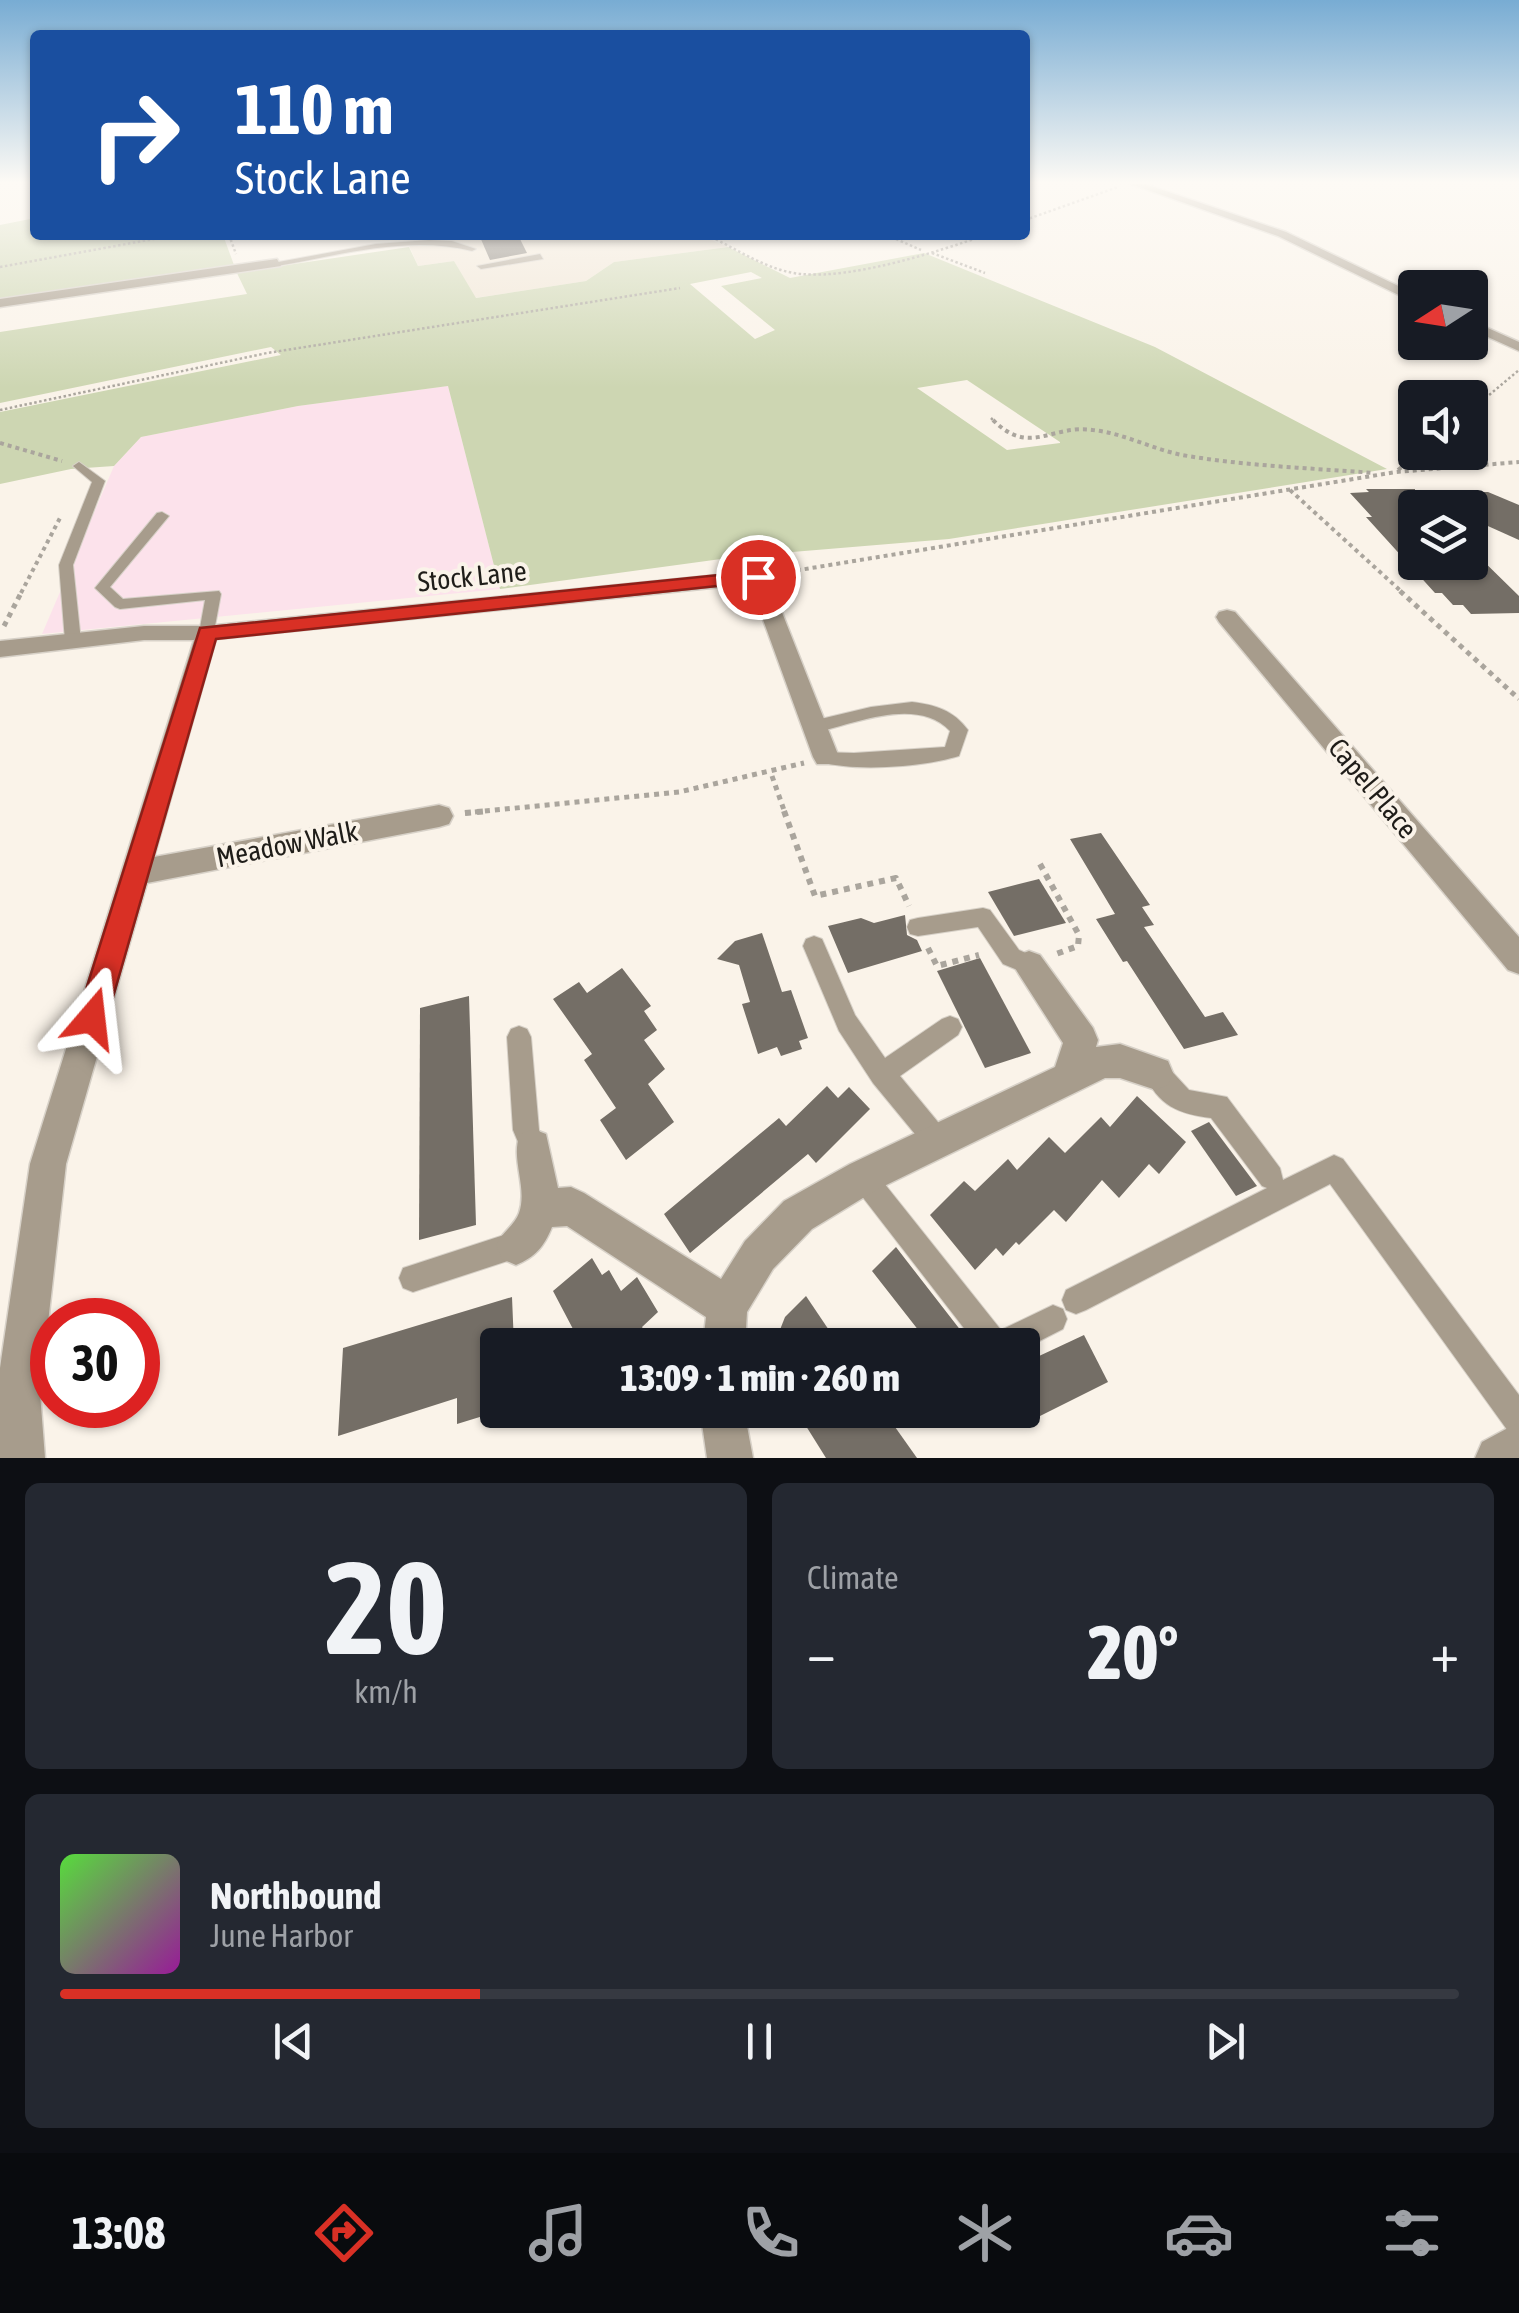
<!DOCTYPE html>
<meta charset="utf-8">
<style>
:root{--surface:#171b24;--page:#242831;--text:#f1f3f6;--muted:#9ea1a6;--line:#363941;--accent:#d93025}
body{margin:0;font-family:"Asap Condensed",sans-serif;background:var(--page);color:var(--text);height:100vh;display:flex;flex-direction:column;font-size:38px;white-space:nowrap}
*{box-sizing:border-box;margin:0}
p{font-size:32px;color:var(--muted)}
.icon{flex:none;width:55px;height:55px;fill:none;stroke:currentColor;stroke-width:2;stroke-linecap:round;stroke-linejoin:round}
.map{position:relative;height:1458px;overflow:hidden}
.panel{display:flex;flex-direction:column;gap:25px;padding:25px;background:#0d0f14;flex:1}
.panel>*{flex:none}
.top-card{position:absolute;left:30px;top:30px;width:1000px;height:210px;border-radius:10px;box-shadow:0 2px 8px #0004;background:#1a4fa0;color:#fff;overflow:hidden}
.needle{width:65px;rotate:258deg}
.fabs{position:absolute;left:1398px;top:270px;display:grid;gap:20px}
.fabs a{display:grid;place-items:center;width:90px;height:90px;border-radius:10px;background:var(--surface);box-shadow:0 2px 8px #0004;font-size:50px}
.speed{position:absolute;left:30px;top:1298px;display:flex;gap:20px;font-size:50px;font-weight:700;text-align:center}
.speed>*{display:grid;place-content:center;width:130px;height:130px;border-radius:50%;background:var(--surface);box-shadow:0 2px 8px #0004;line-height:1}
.speed .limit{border:15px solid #d22;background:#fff;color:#111}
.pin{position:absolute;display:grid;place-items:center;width:85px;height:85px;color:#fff;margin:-42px;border:5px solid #fff;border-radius:50%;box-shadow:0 2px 10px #0007}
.me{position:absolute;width:110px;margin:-55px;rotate:17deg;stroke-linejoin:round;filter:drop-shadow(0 0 8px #0008)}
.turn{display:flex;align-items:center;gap:35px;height:210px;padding:0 40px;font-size:45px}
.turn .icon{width:130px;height:130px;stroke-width:2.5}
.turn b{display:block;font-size:70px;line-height:85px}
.big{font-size:75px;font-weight:800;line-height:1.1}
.panel .card{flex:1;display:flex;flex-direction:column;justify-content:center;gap:15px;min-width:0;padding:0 35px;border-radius:15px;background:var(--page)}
.panel .dial{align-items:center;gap:0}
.dial b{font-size:130px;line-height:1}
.song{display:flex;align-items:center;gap:30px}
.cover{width:120px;height:120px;border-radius:15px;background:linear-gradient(135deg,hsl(110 70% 55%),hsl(300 70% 35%))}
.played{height:10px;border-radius:5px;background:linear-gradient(90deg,var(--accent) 30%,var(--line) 30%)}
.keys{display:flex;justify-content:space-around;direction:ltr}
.heat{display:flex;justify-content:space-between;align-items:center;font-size:55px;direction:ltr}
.panel .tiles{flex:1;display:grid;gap:25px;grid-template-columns:1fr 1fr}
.card:last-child{grid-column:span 2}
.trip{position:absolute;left:480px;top:1328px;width:560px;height:100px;border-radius:10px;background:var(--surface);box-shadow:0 2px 8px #0004;font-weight:800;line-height:100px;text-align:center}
.menu{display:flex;height:160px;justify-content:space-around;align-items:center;background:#090b0e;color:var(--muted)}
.menu .icon{width:70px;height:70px}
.menu .selected{color:var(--accent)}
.menu b{font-size:45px;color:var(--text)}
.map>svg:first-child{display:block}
</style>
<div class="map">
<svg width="1519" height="1458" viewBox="0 0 1519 1458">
<rect width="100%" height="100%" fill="#faf3e9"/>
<path fill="#f0e5d5" d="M 486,235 L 700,235 L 728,247 L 614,262 L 586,281 L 475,298 L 454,261 L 418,266 L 407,241 Z"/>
<path fill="#fce2eb" d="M 448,386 L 500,589 L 42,634 L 114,466 L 141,437 L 298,406 Z"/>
<g fill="#cdd6b2" fill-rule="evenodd">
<path d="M 35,218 L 35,235 L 223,235 L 234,265 L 0,300 L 0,225 Z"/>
<path d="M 409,247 L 418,266 L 454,261 L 476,298 L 586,281 L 614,262 L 728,247 L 790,278 L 924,253 L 1155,347 L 1387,469 L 949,539 L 743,556 L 500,589 L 448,386 L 298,406 L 141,437 L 114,466 L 71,469 L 0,484 L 0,412 L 281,355 L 271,347 L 0,403 L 0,332 L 247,294 L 235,269 L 267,268 ZM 751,272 L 762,278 L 721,286 L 775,330 L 755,339 L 690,284 ZM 967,380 L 1060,442 L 1060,443 L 1007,450 L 917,388 Z"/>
</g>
<g fill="#746e66">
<path d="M 518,235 L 527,253 L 490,260 L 480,237 Z"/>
<path d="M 1366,489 L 1415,489 L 1415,562 L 1470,562 L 1470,548 L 1519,596 L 1519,613 L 1471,614 L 1463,605 L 1453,605 L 1442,593 L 1435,593 L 1366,517 L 1372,517 L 1350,493 L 1369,492 Z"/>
<path d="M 1470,492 L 1488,492 L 1519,505 L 1519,540 L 1470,518 Z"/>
<path d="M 1101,833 L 1150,905 L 1142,907 L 1154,925 L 1144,927 L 1205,1017 L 1223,1012 L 1238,1035 L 1184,1049 L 1127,961 L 1123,962 L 1096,919 L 1115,914 L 1070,839 Z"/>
<path d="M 1039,879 L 1066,923 L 1014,936 L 988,892 Z"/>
<path d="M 905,915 L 907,935 L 917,940 L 922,951 L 848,973 L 828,926 L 861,918 L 874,923 Z"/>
<path d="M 762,933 L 782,992 L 791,990 L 808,1038 L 799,1041 L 802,1049 L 781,1056 L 777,1047 L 758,1054 L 742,1004 L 750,1002 L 739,965 L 717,959 L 735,941 Z"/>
<path d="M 980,958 L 1031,1053 L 985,1068 L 937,971 Z"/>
<path d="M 622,968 L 651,1006 L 644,1011 L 657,1030 L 644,1040 L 665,1069 L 648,1084 L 674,1122 L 626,1160 L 600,1120 L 616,1108 L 584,1060 L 592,1054 L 553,999 L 579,982 L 587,993 Z"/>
<path d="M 469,996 L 476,1225 L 419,1240 L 420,1008 Z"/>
<path d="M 827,1086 L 838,1098 L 849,1087 L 870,1109 L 816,1163 L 808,1154 L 690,1253 L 664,1214 L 779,1118 L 786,1126 Z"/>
<path d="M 1137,1096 L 1186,1142 L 1159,1174 L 1149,1164 L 1119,1198 L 1102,1180 L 1066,1222 L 1054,1210 L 1019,1245 L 1016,1242 L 1003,1256 L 996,1248 L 975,1270 L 930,1215 L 964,1181 L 975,1191 L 1008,1159 L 1017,1170 L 1049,1137 L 1065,1153 L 1101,1117 L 1110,1127 Z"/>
<path d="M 1209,1122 L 1257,1186 L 1236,1196 L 1191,1131 Z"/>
<path d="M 896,1247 L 906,1260 L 972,1345 L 930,1345 L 872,1271 Z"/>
<path d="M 592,1258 L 602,1275 L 609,1270 L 621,1291 L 637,1277 L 658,1312 L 642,1327 L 653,1345 L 556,1345 L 573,1329 L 553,1291 Z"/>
<path d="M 806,1296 L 839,1345 L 774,1345 L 785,1317 Z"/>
<path d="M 512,1297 L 514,1345 L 498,1345 L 496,1412 L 457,1424 L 457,1398 L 338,1436 L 343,1348 Z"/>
<path d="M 1084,1335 L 1108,1382 L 1022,1425 L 1022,1364 Z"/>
<path d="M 796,1410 L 883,1410 L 917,1458 L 826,1458 Z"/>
</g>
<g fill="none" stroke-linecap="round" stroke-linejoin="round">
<defs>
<g id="lane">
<path d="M 429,240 L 452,241 L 476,249 L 472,251 C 408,235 341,255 277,266 L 273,263 L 376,244 Z"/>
<path d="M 540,254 L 543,259 L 481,269 L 477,266 Z"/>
<path d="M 79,462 L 105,481 L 73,565 L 81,641 L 73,646 L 65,641 L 59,565 L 92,482 L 73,466 Z"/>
<path d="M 162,512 L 169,516 L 110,587 L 123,599 L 219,591 L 221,594 L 213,637 L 207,638 L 199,633 L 205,600 L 120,609 L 115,607 L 95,588 L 157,513 Z"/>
<path d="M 912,702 C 936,705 953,710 968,730 L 959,756 C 923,767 857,772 820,762 L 817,757 L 820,752 L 854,753 L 945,747 L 950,731 C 916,696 855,724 814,733 L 805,727 L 808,722 L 871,707 Z"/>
<path d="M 983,908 L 990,910 L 1019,950 L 1037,958 L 1040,965 L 1037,972 L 1029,975 L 1003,964 L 978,927 L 918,936 L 910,934 L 907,927 L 910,920 L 918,918 Z"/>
<path d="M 814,936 L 822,939 L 855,1015 L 885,1058 L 942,1019 L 950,1016 L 958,1019 L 962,1027 L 958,1035 L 900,1076 L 947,1133 L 951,1142 L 947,1151 L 938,1155 L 929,1151 L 873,1083 L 839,1031 L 803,946 L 806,939 Z"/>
<path d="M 519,1026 L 527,1029 L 531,1037 L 539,1130 L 546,1147 L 542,1156 L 533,1160 L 524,1156 L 513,1130 L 507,1037 L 511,1029 Z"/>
<path d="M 1156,1061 L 1165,1064 L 1189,1090 L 1227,1097 L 1280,1168 L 1283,1180 L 1334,1155 L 1343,1159 L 1519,1395 L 1519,1435 L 1508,1431 L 1330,1184 L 1086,1310 L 1076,1314 L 1066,1310 L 1062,1300 L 1066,1290 L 1267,1188 L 1262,1186 L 1211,1118 C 1179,1114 1158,1106 1144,1073 L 1147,1064 Z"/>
<path d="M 863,1164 L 872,1168 L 1001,1330 L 1053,1305 L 1063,1309 L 1067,1319 L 1063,1329 L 1022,1350 L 1022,1345 L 977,1345 L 854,1186 L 850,1177 L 854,1168 Z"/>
<path d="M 516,1231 L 526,1235 L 530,1245 L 526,1255 L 413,1292 L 403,1288 L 399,1278 L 403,1268 Z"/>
</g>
<g id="street">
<path d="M 1131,184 L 1145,184 L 1286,232 L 1415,294 L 1415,303 L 1278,236 Z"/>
<path d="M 277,259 L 281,266 L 0,307 L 0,299 Z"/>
<path d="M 1470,320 L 1519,342 L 1519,351 L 1470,329 Z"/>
<path d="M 758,571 L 768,577 L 839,757 L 835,764 L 817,764 L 813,757 L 750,584 L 216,639 L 154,857 L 439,805 L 449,808 L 453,816 L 449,824 L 439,827 L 147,883 L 66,1164 L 40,1393 L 45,1458 L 0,1458 L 0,1368 L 30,1164 L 194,640 L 144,640 L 0,657 L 0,641 L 144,626 L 207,626 Z"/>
<path d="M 1227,610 L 1235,612 L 1519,937 L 1519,974 L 1508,970 L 1219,622 L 1216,617 L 1219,612 Z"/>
<path d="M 1029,951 L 1040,955 L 1093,1028 L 1098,1040 L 1096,1047 L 1120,1044 L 1168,1061 L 1173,1073 L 1168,1085 L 1156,1090 L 1120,1078 L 1105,1078 L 876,1190 L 812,1229 L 773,1269 L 747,1312 L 745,1345 L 703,1345 L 706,1317 L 567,1226 L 552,1227 C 544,1247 535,1257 516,1265 L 502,1259 L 496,1245 C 502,1232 515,1225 519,1213 C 528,1187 510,1159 520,1134 L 533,1129 L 546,1134 L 558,1188 L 571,1187 L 584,1193 L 721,1279 L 745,1241 L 784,1201 L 850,1164 L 1055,1067 L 1063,1043 L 1013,965 L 1018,955 Z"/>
<path d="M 700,1410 L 744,1410 L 753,1458 L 707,1458 Z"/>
<path d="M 1519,1422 L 1519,1458 L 1475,1458 L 1482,1442 Z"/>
</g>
</defs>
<use href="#lane" stroke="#d7d1c8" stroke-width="2"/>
<use href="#street" stroke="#d7d1c8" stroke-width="3"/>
<g stroke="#aaa59d" stroke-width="2.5" stroke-dasharray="2.5 2.5" stroke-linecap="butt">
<path d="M 1025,220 L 1118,187"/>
<path d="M 229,235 L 236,254"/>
<path d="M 707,235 C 737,249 768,271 801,274 C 854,279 936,252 986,235"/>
<path d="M 887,235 L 921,250"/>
<path d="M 932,253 L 985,273"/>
<path d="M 0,267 L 176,235"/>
<path d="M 0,410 L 267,353 L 680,288"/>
<path d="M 1470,411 L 1519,370"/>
<path d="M 991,418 L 995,422"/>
</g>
<g stroke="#aaa59d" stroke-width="4" stroke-dasharray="4 4" stroke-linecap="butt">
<path d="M 993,420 C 1030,457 1051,424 1093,430 C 1123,433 1152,449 1182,455 C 1245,466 1310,468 1374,473"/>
<path d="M 0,443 L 62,461"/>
<path d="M 1398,470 L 1420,452"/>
<path d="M 1290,490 L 1403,593"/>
<path d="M 781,573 L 1396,472 L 1519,462"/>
<path d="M 21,593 L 61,516"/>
</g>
<g stroke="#aaa59d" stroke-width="5" stroke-dasharray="5 5" stroke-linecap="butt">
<path d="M 1400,591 L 1519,699"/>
<path d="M 4,626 L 22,591"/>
<path d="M 772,776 L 785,813"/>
<path d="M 465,813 L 679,792 L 804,763"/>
</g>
<g stroke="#aaa59d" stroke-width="6" stroke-dasharray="6 6" stroke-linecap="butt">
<path d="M 784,811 L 815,896 L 896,878 L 909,906"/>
<path d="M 465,813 L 488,811"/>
<path d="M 1040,864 L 1079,935 L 1078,946 L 1056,954"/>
<path d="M 928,948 L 937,966 L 979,955"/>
</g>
<use href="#lane" fill="#a79c8c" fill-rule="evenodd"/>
<use href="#street" fill="#a79c8c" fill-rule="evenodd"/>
</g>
<linearGradient id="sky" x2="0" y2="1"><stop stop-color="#78acd3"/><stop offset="0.47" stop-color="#fdfaf5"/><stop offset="1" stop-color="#fdfaf5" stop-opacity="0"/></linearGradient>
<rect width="1519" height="388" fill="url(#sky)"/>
<path fill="#d93025" stroke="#8d1f18" stroke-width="2.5" d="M 758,571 L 765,573 L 765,581 L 216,639 L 107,1018 L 102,1029 L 92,1033 L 81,1029 L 77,1018 L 200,628 Z"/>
<g text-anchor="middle" stroke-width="8" stroke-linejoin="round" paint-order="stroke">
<g font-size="28" fill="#1f1d19" stroke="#faf3e9">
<text transform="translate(472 576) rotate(-6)" y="10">Stock Lane</text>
<text transform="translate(1373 788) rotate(50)" y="10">Capel Place</text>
<text transform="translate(287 844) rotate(-11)" y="10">Meadow Walk</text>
</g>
</g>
</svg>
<div class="fabs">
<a><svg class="needle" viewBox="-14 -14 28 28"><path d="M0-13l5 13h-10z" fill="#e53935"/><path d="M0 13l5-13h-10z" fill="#9ea1a6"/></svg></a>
<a><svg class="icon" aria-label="sound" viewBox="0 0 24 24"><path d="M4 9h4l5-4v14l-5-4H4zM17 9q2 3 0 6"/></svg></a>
<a><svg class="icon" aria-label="layers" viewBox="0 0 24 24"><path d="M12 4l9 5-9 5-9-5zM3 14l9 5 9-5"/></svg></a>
</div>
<div class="speed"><div class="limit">30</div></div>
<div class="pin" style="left:758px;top:577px;background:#d93025"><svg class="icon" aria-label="arrive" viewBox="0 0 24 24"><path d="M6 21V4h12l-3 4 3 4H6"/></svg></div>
<svg class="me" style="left:92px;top:1018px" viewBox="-20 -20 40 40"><path d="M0-17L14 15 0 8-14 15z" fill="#d93025" stroke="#fff" stroke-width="4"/></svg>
<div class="trip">13:09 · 1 min · 260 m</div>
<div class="top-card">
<div class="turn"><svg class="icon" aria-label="right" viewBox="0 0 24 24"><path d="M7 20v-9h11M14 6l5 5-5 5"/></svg><div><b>110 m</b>Stock Lane</div></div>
</div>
</div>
<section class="panel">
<div class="tiles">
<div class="card dial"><b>20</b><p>km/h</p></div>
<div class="card"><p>Climate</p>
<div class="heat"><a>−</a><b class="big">20°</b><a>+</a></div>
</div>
<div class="card">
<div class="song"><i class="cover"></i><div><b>Northbound</b><p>June Harbor</p></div></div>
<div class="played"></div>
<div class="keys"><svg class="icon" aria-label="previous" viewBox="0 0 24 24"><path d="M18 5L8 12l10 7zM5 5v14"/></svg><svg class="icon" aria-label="pause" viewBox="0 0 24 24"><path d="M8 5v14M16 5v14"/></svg><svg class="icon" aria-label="next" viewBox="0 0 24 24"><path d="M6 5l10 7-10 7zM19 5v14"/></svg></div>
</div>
</div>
</section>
<nav class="menu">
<b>13:08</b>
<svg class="icon selected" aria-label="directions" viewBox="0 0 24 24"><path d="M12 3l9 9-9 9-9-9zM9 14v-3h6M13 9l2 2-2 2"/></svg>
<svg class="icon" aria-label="music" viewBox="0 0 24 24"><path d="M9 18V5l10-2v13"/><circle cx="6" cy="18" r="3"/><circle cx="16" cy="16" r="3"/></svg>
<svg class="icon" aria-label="phone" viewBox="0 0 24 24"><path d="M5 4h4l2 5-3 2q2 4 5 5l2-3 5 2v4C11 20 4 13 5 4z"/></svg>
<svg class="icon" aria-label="climate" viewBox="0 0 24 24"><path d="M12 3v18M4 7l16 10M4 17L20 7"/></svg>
<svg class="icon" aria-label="car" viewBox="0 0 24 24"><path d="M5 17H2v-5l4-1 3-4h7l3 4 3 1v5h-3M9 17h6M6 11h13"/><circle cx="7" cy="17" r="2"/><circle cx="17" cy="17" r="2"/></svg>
<svg class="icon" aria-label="filters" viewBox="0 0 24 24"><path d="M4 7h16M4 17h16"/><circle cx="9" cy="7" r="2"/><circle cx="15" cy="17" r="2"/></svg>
</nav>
